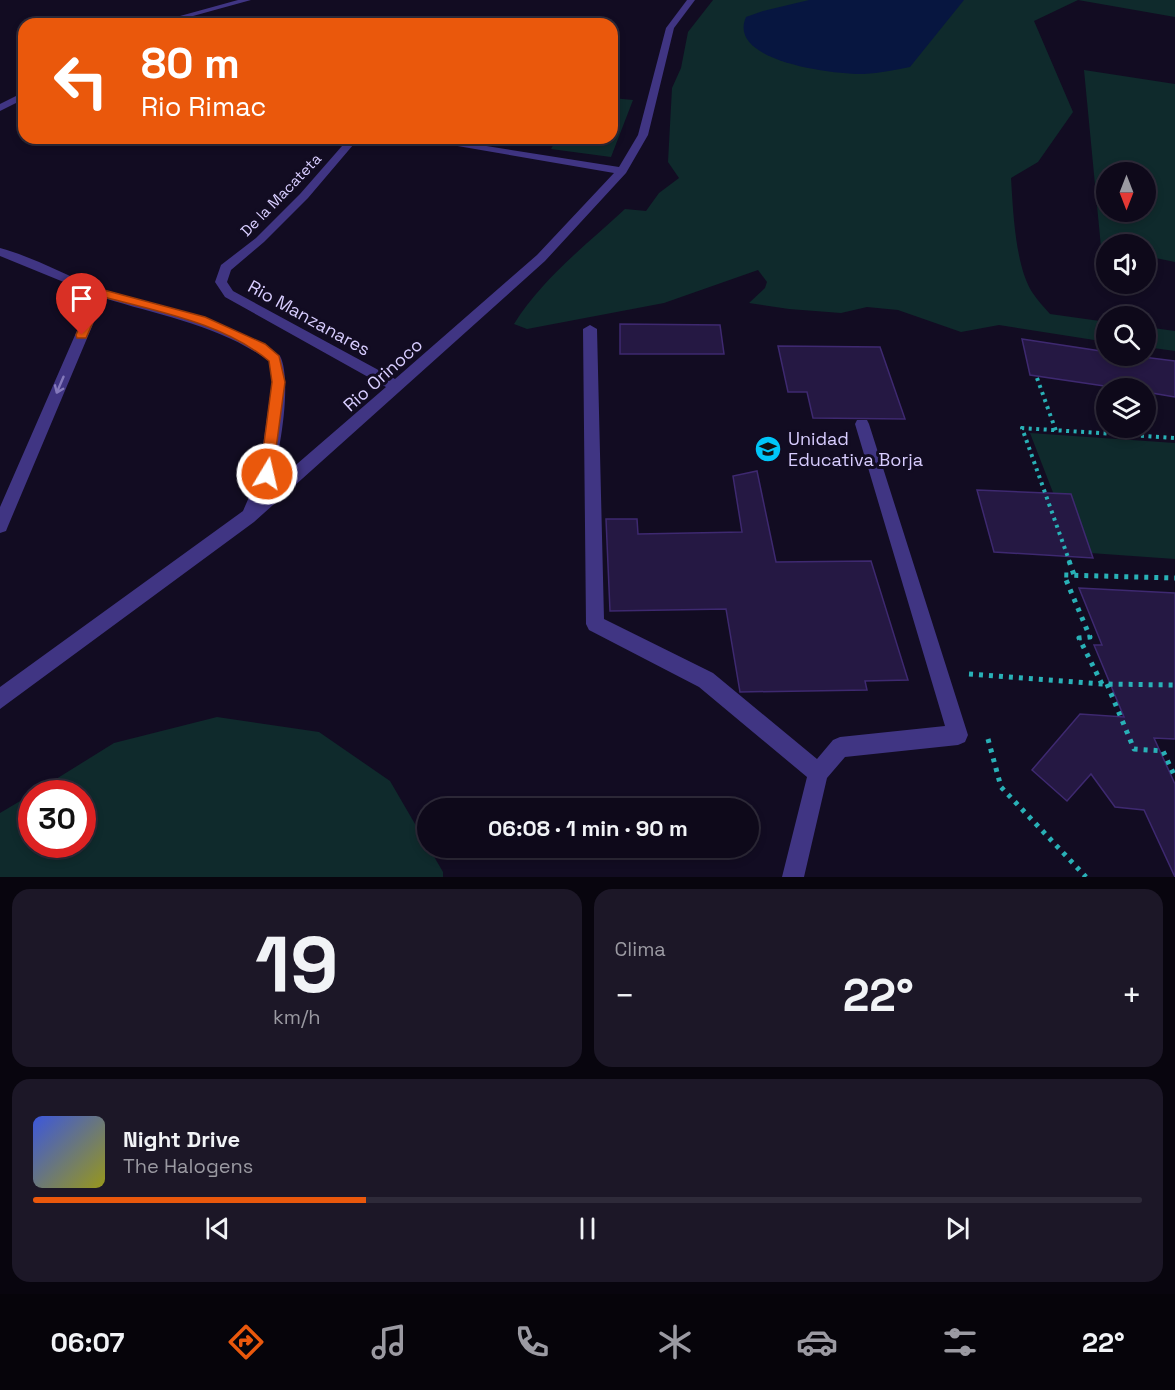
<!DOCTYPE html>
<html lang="es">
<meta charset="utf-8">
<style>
:root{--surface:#0e091a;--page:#1c1727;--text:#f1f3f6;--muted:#9b9aa2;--line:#2e2a39;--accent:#ea580c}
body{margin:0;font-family:"Space Grotesk",sans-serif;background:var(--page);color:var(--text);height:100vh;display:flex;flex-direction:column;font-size:22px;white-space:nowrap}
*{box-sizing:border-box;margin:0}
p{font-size:20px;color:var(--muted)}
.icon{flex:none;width:33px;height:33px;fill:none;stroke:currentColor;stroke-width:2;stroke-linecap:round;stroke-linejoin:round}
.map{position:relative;height:877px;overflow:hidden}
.drawer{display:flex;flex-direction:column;gap:12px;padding:12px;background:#08050e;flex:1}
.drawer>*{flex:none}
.guide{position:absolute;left:18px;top:18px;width:600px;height:126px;border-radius:18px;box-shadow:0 3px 9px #0003,0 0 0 2px var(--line);background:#ea580c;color:#fff;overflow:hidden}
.needle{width:39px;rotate:180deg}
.controls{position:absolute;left:1096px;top:162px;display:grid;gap:12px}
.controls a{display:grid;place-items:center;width:60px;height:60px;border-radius:50%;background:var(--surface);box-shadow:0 3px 9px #0003,0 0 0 2px var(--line);font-size:30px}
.speed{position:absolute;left:18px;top:780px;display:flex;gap:12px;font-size:30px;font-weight:700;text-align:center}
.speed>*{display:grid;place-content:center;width:78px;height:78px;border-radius:50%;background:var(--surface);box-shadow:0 3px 9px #0003,0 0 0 2px var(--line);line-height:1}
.speed .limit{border:9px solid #d22;background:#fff;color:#111}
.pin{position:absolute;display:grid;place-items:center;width:51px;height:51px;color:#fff;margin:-62px -26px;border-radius:50% 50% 50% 0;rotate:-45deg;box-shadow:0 0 6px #0007}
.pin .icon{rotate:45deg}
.me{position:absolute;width:66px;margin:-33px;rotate:9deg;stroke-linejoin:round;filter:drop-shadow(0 0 4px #0008)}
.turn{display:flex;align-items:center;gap:21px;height:126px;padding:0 24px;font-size:27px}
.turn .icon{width:78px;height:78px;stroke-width:2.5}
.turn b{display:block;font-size:42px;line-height:51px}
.big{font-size:45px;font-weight:700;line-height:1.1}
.drawer .widget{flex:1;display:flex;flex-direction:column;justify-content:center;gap:9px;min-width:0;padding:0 21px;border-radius:18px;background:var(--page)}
.drawer .dial{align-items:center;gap:0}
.dial b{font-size:78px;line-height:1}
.song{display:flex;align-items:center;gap:18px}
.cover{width:72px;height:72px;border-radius:9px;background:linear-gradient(135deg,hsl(230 70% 55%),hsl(60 70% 35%))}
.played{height:6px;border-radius:3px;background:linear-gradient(90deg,var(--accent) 30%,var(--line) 30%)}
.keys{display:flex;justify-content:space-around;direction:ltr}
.heat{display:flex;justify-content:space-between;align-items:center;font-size:33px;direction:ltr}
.drawer .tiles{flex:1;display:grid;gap:12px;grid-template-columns:1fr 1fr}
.widget:last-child{grid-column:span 2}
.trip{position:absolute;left:417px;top:798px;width:342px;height:60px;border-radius:30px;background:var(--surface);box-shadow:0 3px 9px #0003,0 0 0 2px var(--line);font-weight:700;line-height:60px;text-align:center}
.tabs{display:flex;height:96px;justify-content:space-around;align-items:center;background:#06040a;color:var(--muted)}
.tabs .icon{width:42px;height:42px}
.tabs .current{color:var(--accent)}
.tabs b{font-size:27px;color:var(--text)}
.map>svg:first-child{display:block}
</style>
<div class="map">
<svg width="1175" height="877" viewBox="0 0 1175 877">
<rect width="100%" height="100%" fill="#120c22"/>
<g fill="#0f2a2c" fill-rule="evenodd">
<path d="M 713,0 L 1175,0 L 1175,17 L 1078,0 L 1034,21 L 1073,112 L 1038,162 L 1011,178 C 1013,209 1015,265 1032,292 C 1037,300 1044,307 1050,314 L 1107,322 L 1107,342 L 999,325 L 961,332 L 898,310 L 867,307 L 841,313 L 789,309 L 749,303 L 765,288 L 767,282 L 758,270 L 664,303 L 527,329 L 514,324 C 542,279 586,245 625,209 L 646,211 L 659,193 L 679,178 L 668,162 L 672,88 L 681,68 L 688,32 Z"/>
<path d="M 1084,70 L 1175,84 L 1175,262 L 1146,256 L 1146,244 L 1107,244 L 1107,249 L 1101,247 ZM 1146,172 L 1146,212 L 1107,212 L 1107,172 Z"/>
<path d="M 612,98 L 633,100 L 611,157 L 551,149 L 557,138 L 612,138 Z"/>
<path d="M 1146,327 L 1175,331 L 1175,351 L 1146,347 Z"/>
<path d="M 1030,433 L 1175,443 L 1175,559 L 1076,552 Z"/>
<path d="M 217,717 L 319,732 L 390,781 L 443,872 L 443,877 L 0,877 L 0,813 L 32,794 L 32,844 L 82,844 L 82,794 L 32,794 L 114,743 Z"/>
</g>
<path fill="#071640" d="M 809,0 L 964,0 L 910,67 C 895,70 880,73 864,74 C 836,75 726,62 746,17 L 763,11 Z"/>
<g fill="#251843" stroke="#3e2970" stroke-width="1.5">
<path d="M 620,324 L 720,325 L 724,354 L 620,354 Z"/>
<path d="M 1022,339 L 1107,352 L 1107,356 L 1135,356 L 1175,361 L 1175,397 L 1146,392 L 1146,388 L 1118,388 L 1030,375 Z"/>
<path d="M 778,346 L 880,347 L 905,419 L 813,418 L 807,392 L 788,392 Z"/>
<path d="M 757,471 L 776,562 L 871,561 L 908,680 L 865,681 L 867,690 L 740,692 L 726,609 L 610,611 L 606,519 L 637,519 L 638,534 L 742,532 L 733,476 Z"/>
<path d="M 977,490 L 1071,494 L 1093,558 L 994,552 Z"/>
<path d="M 1079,588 L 1175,593 L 1175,739 L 1154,738 L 1175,784 L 1175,877 L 1144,810 L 1115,807 L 1091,774 L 1067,801 L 1032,770 L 1080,714 L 1124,717 L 1094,645 L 1102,645 Z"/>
</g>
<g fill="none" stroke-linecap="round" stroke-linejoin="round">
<g stroke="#29b1b7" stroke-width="4" stroke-dasharray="3 4.5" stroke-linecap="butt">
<path d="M 1037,378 L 1056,431"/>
<path d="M 1070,563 L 1022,428 L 1175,438"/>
</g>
<g stroke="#29b1b7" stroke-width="5" stroke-dasharray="4 6" stroke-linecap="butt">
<path d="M 1069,561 L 1074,575"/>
<path d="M 969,674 L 1102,684 L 1175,685"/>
<path d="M 1102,684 L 1079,638 L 1090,637 L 1064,575 L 1175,578"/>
<path d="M 1107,684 L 1134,749 L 1163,751 L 1175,777"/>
<path d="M 988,739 L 1001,787 L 1086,877"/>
</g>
<g fill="#403583" fill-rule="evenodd">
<path d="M 238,0 L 251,0 L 164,24 L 151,24 Z"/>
<path d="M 687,0 L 695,0 L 674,28 L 648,135 L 626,173 L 545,261 L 254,522 L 0,709 L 0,687 L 243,511 L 259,474 L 272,382 L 269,361 C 219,325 161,316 104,298 L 8,526 L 6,531 L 0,533 L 0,507 L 93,294 L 0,256 L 0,248 C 34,257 66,276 99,288 C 161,308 225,317 280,356 C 293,380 279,463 268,489 L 386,387 L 225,297 L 215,282 L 221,265 L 256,238 L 300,194 L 349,138 L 359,138 L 308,198 L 264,242 L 231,270 L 227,282 L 233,291 L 395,379 L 537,255 L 614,173 L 440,143 L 436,142 L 436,138 L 619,167 L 638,135 L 666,28 Z"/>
<path d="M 24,92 L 24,99 L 0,111 L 0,104 Z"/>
<path d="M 590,325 L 597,329 L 604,619 L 713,673 L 817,759 L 833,740 L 840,737 L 945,726 L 855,424 L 857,420 L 867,420 L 869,424 L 968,735 L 965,742 L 958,745 L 845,757 L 827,778 L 804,877 L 782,877 L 807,777 L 699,687 L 589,630 L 586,624 L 583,329 Z"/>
</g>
</g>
<defs><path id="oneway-shaft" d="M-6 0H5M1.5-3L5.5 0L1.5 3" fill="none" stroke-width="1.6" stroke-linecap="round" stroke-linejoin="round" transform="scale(1.5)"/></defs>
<use stroke="#8479bb" href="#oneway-shaft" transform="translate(60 385) rotate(113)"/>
<path fill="#ea580c" stroke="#983908" stroke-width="1.5" d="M 100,289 L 205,317 L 265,344 L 279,356 L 285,382 L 272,478 L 262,478 L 260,474 L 272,382 L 269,361 C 223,323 159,312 104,297 L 86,338 L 77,338 L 76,335 L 94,292 Z"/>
<defs>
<symbol id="school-disc" viewBox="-11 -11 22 22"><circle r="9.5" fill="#00c6f8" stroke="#120c22"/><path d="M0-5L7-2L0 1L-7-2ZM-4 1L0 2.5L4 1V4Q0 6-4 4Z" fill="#111"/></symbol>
</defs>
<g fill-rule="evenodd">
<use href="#school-disc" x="753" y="434" width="30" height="30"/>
</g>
<g text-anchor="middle" stroke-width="6" stroke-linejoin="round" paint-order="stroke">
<g font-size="15" fill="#d8cdff" stroke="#120c22">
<text transform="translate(281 195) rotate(-46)" y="5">De la Macateta</text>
</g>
<g font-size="18" fill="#d8cdff" stroke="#120c22">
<text transform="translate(309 318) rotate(29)" y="6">Rio Manzanares</text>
<text transform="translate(383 375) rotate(-42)" y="6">Rio Orinoco</text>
</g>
<g font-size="18" fill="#d8cdff" stroke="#120c22" text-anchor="start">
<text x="788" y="445">Unidad<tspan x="788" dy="21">Educativa Borja</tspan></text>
</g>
</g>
</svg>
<div class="controls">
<a><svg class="needle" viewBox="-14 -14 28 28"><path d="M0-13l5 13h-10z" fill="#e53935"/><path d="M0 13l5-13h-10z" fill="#9b9aa2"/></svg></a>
<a><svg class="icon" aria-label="sound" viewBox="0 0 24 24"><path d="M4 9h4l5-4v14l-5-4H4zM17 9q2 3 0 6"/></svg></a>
<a><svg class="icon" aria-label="search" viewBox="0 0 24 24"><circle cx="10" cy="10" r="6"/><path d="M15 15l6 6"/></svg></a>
<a><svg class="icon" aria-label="layers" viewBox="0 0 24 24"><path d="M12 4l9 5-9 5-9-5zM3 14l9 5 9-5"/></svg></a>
</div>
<div class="speed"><div class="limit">30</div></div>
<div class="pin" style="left:82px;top:335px;background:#d93025"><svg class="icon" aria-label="arrive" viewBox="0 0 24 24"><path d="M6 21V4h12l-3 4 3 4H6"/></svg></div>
<svg class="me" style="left:267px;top:474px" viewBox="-20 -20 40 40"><circle r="17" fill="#ea580c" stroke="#fff" stroke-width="3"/><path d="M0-11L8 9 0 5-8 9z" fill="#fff"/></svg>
<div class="trip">06:08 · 1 min · 90 m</div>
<div class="guide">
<div class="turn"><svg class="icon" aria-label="left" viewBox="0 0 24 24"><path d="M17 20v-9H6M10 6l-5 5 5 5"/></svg><div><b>80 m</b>Rio Rimac</div></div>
</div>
</div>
<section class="drawer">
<div class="tiles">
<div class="widget dial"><b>19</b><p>km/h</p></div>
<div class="widget"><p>Clima</p>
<div class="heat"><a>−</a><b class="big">22°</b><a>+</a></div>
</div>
<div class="widget">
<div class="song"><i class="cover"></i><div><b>Night Drive</b><p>The Halogens</p></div></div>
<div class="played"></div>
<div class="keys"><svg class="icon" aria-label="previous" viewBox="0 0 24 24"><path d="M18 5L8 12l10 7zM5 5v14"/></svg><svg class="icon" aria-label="pause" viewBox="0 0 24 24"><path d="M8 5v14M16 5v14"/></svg><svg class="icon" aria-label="next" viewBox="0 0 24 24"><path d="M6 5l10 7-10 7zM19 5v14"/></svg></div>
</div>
</div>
</section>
<nav class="tabs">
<b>06:07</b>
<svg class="icon current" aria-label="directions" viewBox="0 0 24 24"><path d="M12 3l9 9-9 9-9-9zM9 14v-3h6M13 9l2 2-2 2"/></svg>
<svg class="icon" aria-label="music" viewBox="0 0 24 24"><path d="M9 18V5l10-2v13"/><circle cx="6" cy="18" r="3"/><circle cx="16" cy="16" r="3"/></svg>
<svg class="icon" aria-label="phone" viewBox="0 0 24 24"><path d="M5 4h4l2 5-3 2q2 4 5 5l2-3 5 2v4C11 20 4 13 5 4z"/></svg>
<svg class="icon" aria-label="climate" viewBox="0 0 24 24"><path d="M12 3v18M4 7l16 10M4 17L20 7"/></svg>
<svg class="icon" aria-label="car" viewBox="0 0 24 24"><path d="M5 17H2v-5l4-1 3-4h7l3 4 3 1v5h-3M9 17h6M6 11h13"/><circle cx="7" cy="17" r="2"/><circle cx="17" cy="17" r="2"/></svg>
<svg class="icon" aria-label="filters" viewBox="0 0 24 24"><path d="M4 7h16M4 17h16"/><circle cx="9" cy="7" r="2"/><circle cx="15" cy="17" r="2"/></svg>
<b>22°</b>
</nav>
